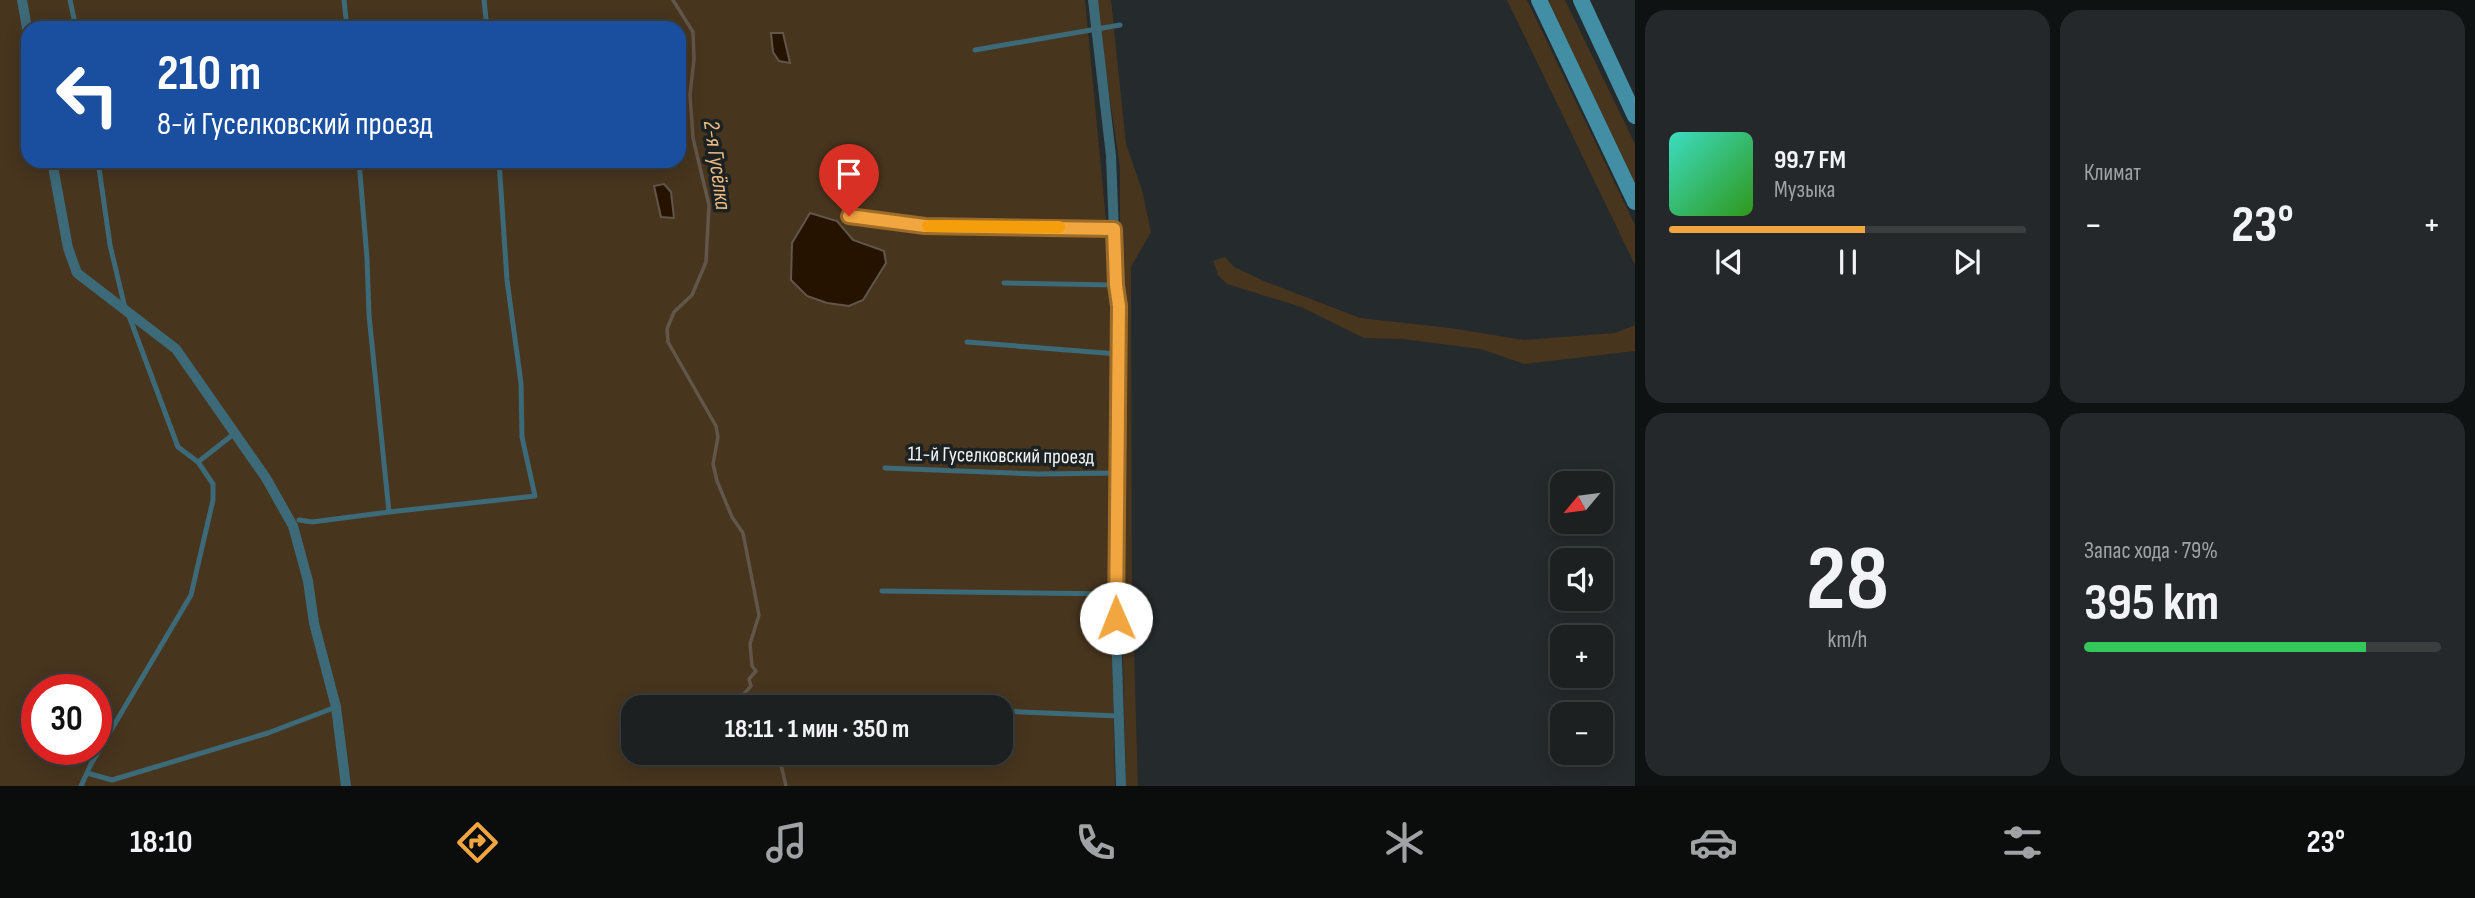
<!DOCTYPE html>
<html lang="ru">
<meta charset="utf-8">
<style>
:root{--surface:#1c2021;--page:#25282a;--text:#f1f3f6;--muted:#a0a3a5;--line:#3a3e3f;--accent:#f1a63f}
body{margin:0;font-family:"Sofia Sans Condensed",sans-serif;background:var(--page);color:var(--text);height:100vh;display:flex;flex-direction:column;font-size:26px;white-space:nowrap}
*{box-sizing:border-box;margin:0}
p{font-size:23px;color:var(--muted)}
.icon{flex:none;width:38px;height:38px;fill:none;stroke:currentColor;stroke-width:2;stroke-linecap:round;stroke-linejoin:round}
.map{position:relative;flex:1;overflow:hidden}
.side{display:flex;flex-direction:column;gap:10px;padding:10px;background:#0f1212;width:840px}
.side>*{flex:none}
.guide{position:absolute;left:21px;top:21px;width:665px;height:147px;border-radius:21px;box-shadow:0 4px 18px #0003,0 0 0 2px var(--line);background:#1a4fa0;color:#fff;overflow:hidden}
.needle{width:46px;rotate:241deg}
.buttons{position:absolute;left:1550px;top:471px;display:grid;gap:14px}
.buttons a{display:grid;place-items:center;width:63px;height:63px;border-radius:14px;background:var(--surface);box-shadow:0 4px 18px #0003,0 0 0 2px var(--line);font-size:35px}
.speed{position:absolute;left:21px;top:674px;display:flex;gap:14px;font-size:35px;font-weight:700;text-align:center}
.speed>*{display:grid;place-content:center;width:91px;height:91px;border-radius:50%;background:var(--surface);box-shadow:0 4px 18px #0003,0 0 0 2px var(--line);line-height:1}
.speed .limit{border:10px solid #d22;background:#fff;color:#111}
.pin{position:absolute;display:grid;place-items:center;width:60px;height:60px;color:#fff;margin:-72px -30px;border-radius:50% 50% 50% 0;rotate:-45deg;box-shadow:0 0 7px #0007}
.pin .icon{rotate:45deg}
.me{position:absolute;width:77px;margin:-38px;rotate:359deg;stroke-linejoin:round;filter:drop-shadow(0 0 5px #0008)}
.turn{display:flex;align-items:center;gap:24px;height:147px;padding:0 21px;font-size:32px}
.turn .icon{width:91px;height:91px;stroke-width:2.5}
.turn b{display:block;font-size:49px;line-height:60px}
.big{font-size:52px;font-weight:700;line-height:1.1}
.side .widget{flex:1;display:flex;flex-direction:column;justify-content:center;gap:10px;min-width:0;padding:0 24px;border-radius:21px;background:var(--page)}
.side .dial{align-items:center;gap:0}
.dial b{font-size:91px;line-height:1}
.song{display:flex;align-items:center;gap:21px}
.cover{width:84px;height:84px;border-radius:10px;background:linear-gradient(135deg,hsl(170 70% 55%),hsl(110 70% 35%))}
.played{height:7px;border-radius:4px;background:linear-gradient(90deg,var(--accent) 55%,var(--line) 55%)}
.keys{display:flex;justify-content:space-around;direction:ltr}
.heat{display:flex;justify-content:space-between;align-items:center;font-size:38px;direction:ltr}
.charge{height:10px;border-radius:5px;background:linear-gradient(90deg,#34c759 79%,var(--line) 0)}
.side .tiles{flex:1;display:grid;gap:10px;grid-template-columns:repeat(2,1fr)}
.trip{position:absolute;left:621px;top:695px;width:392px;height:70px;border-radius:21px;background:var(--surface);box-shadow:0 4px 18px #0003,0 0 0 2px var(--line);font-weight:700;line-height:70px;text-align:center}
.tab-bar{display:flex;height:112px;justify-content:space-around;align-items:center;background:#0b0d0d;color:var(--muted)}
.tab-bar .icon{width:49px;height:49px}
.tab-bar .active{color:var(--accent)}
.tab-bar b{font-size:32px;color:var(--text)}
main{display:flex;flex:1;min-height:0}
.map>svg:first-child{display:block}
</style>
<main>
<div class="map">
<svg width="1635" height="786" viewBox="0 0 1635 786">
<rect width="100%" height="100%" fill="#252a2c"/>
<g fill="#47351e" fill-rule="evenodd">
<path d="M 0,0 L 1085,0 L 1114,304 L 1111,605 L 1115,786 L 0,786 ZM 28,28 L 679,28 L 679,161 L 28,161 ZM 810,214 L 837,221 L 853,240 L 884,251 L 873,284 L 863,300 L 792,243 ZM 37,690 L 96,690 L 96,749 L 37,749 ZM 634,707 L 1001,707 L 1001,752 L 634,752 Z"/>
<path d="M 1095,0 L 1111,0 L 1126,144 L 1142,190 L 1151,232 L 1131,267 L 1132,582 L 1138,786 L 1126,786 L 1120,533 L 1120,167 Z"/>
<path d="M 1507,0 L 1527,0 L 1635,225 L 1635,265 Z"/>
<path d="M 1542,0 L 1565,0 L 1635,144 L 1635,194 Z"/>
<path d="M 1225,257 L 1234,267 L 1264,281 L 1360,318 L 1450,328 L 1524,340 L 1615,333 L 1635,325 L 1635,351 L 1524,364 L 1481,349 L 1402,339 L 1364,338 L 1301,307 L 1227,284 L 1218,275 L 1213,261 Z"/>
</g>
<g fill="#251300" stroke="#62564a" stroke-width="2">
<path d="M 771,33 L 783,33 L 790,63 L 779,61 L 773,52 Z"/>
<path d="M 664,184 L 671,192 L 674,218 L 661,217 L 654,186 Z"/>
<path d="M 810,213 L 837,221 L 853,240 L 884,251 L 886,263 L 863,300 L 849,306 L 827,303 L 807,296 L 791,280 L 792,243 Z"/>
</g>
<g fill="none" stroke-linecap="round" stroke-linejoin="round">
<g stroke="#62564a" stroke-width="3.5">
<path d="M 673,0 L 693,32 L 694,59 L 690,95 L 693,138 L 709,205 L 706,262 L 692,295 L 674,312 L 667,329 L 668,342 L 716,426 L 718,437 L 713,464 L 717,481 L 732,517 L 743,533 L 759,615 L 750,644 L 752,666 L 756,671 L 749,679 L 751,686 L 743,695 L 757,695 L 765,707"/>
<path d="M 778,752 L 786,786"/>
</g>
<g stroke="#3d6a78" stroke-width="5">
<path d="M 70,0 L 76,28"/>
<path d="M 344,0 L 347,28"/>
<path d="M 484,0 L 487,28"/>
<path d="M 975,50 L 1120,25"/>
<path d="M 98,161 L 110,245 L 125,308"/>
<path d="M 359,161 L 367,258 L 369,315 L 389,512 L 535,496 L 522,437 L 521,383 L 507,280 L 499,161"/>
<path d="M 849,216 L 925,226 L 1114,229"/>
<path d="M 1004,283 L 1116,285"/>
<path d="M 129,316 L 178,447 L 198,462"/>
<path d="M 967,342 L 1118,354"/>
<path d="M 885,468 L 1038,474 L 1117,473"/>
<path d="M 299,520 L 312,522 L 389,512"/>
<path d="M 882,591 L 1115,594"/>
<path d="M 1001,711 L 1119,716"/>
<path d="M 87,773 L 112,780 L 268,733 L 336,707"/>
<path d="M 81,786 L 91,764 L 191,595 L 213,500 L 213,484 L 198,462 L 235,433"/>
</g>
<g stroke="#3d6a78" stroke-width="10">
<path d="M 22,0 L 28,34"/>
<path d="M 1093,0 L 1111,156 L 1116,285 L 1119,306 L 1115,594 L 1121,786"/>
<path d="M 52,161 L 68,248 L 77,273 L 176,349 L 266,478 L 293,526 L 308,581 L 314,623 L 336,707 L 346,786"/>
</g>
<g stroke="#418ea5" stroke-width="16">
<path d="M 1539,0 L 1635,202"/>
<path d="M 1581,0 L 1635,116"/>
</g>
</g>
<g fill="none" stroke-linecap="round" stroke-linejoin="round">
<defs>
<path id="route" d="M 849,216 L 925,226 L 1114,229 L 1116,285 L 1119,306 L 1116,618"/>
</defs>
<use href="#route" stroke="#9d6c29" stroke-width="18"/>
<use href="#route" stroke="#f1a63f" stroke-width="12"/>
<path stroke="#f59e0b" stroke-width="12" d="M 928,226 L 1059,227"/>
</g>
<g text-anchor="middle" stroke-width="7" stroke-linejoin="round" paint-order="stroke">
<g font-size="21" fill="#f0f4f5" stroke="#1c2122">
<text transform="translate(1001 455) rotate(1)" y="7">11-й Гуселковский проезд</text>
</g>
<g font-size="23" font-style="italic" fill="#eaba82" stroke="#1c2122">
<text transform="translate(718 165) rotate(82)" y="8">2-я Гусёлка</text>
</g>
</g>
</svg>
<div class="buttons">
<a><svg class="needle" viewBox="-14 -14 28 28"><path d="M0-13l5 13h-10z" fill="#e53935"/><path d="M0 13l5-13h-10z" fill="#a0a3a5"/></svg></a>
<a><svg class="icon" aria-label="sound" viewBox="0 0 24 24"><path d="M4 9h4l5-4v14l-5-4H4zM17 9q2 3 0 6"/></svg></a>
<a>+</a>
<a>−</a>
</div>
<div class="speed"><div class="limit">30</div></div>
<div class="pin" style="left:849px;top:216px;background:#d93025"><svg class="icon" aria-label="arrive" viewBox="0 0 24 24"><path d="M6 21V4h12l-3 4 3 4H6"/></svg></div>
<svg class="me" style="left:1116px;top:618px" viewBox="-20 -20 40 40"><circle r="19" fill="#fff"/><path d="M0-13L10 11 0 6-10 11z" fill="#f1a63f"/></svg>
<div class="trip">18:11 · 1 мин · 350 m</div>
<div class="guide">
<div class="turn"><svg class="icon" aria-label="left" viewBox="0 0 24 24"><path d="M17 20v-9H6M10 6l-5 5 5 5"/></svg><div><b>210 m</b>8-й Гуселковский проезд</div></div>
</div>
</div>
<section class="side">
<div class="tiles">
<div class="widget">
<div class="song"><i class="cover"></i><div><b>99.7 FM</b><p>Музыка</p></div></div>
<div class="played"></div>
<div class="keys"><svg class="icon" aria-label="previous" viewBox="0 0 24 24"><path d="M18 5L8 12l10 7zM5 5v14"/></svg><svg class="icon" aria-label="pause" viewBox="0 0 24 24"><path d="M8 5v14M16 5v14"/></svg><svg class="icon" aria-label="next" viewBox="0 0 24 24"><path d="M6 5l10 7-10 7zM19 5v14"/></svg></div>
</div>
<div class="widget"><p>Климат</p>
<div class="heat"><a>−</a><b class="big">23°</b><a>+</a></div>
</div>
<div class="widget dial"><b>28</b><p>km/h</p></div>
<div class="widget"><p>Запас хода · 79%</p><b class="big">395 km</b><div class="charge"></div></div>
</div>
</section>
</main>
<nav class="tab-bar">
<b>18:10</b>
<svg class="icon active" aria-label="directions" viewBox="0 0 24 24"><path d="M12 3l9 9-9 9-9-9zM9 14v-3h6M13 9l2 2-2 2"/></svg>
<svg class="icon" aria-label="music" viewBox="0 0 24 24"><path d="M9 18V5l10-2v13"/><circle cx="6" cy="18" r="3"/><circle cx="16" cy="16" r="3"/></svg>
<svg class="icon" aria-label="phone" viewBox="0 0 24 24"><path d="M5 4h4l2 5-3 2q2 4 5 5l2-3 5 2v4C11 20 4 13 5 4z"/></svg>
<svg class="icon" aria-label="climate" viewBox="0 0 24 24"><path d="M12 3v18M4 7l16 10M4 17L20 7"/></svg>
<svg class="icon" aria-label="car" viewBox="0 0 24 24"><path d="M5 17H2v-5l4-1 3-4h7l3 4 3 1v5h-3M9 17h6M6 11h13"/><circle cx="7" cy="17" r="2"/><circle cx="17" cy="17" r="2"/></svg>
<svg class="icon" aria-label="filters" viewBox="0 0 24 24"><path d="M4 7h16M4 17h16"/><circle cx="9" cy="7" r="2"/><circle cx="15" cy="17" r="2"/></svg>
<b>23°</b>
</nav>
